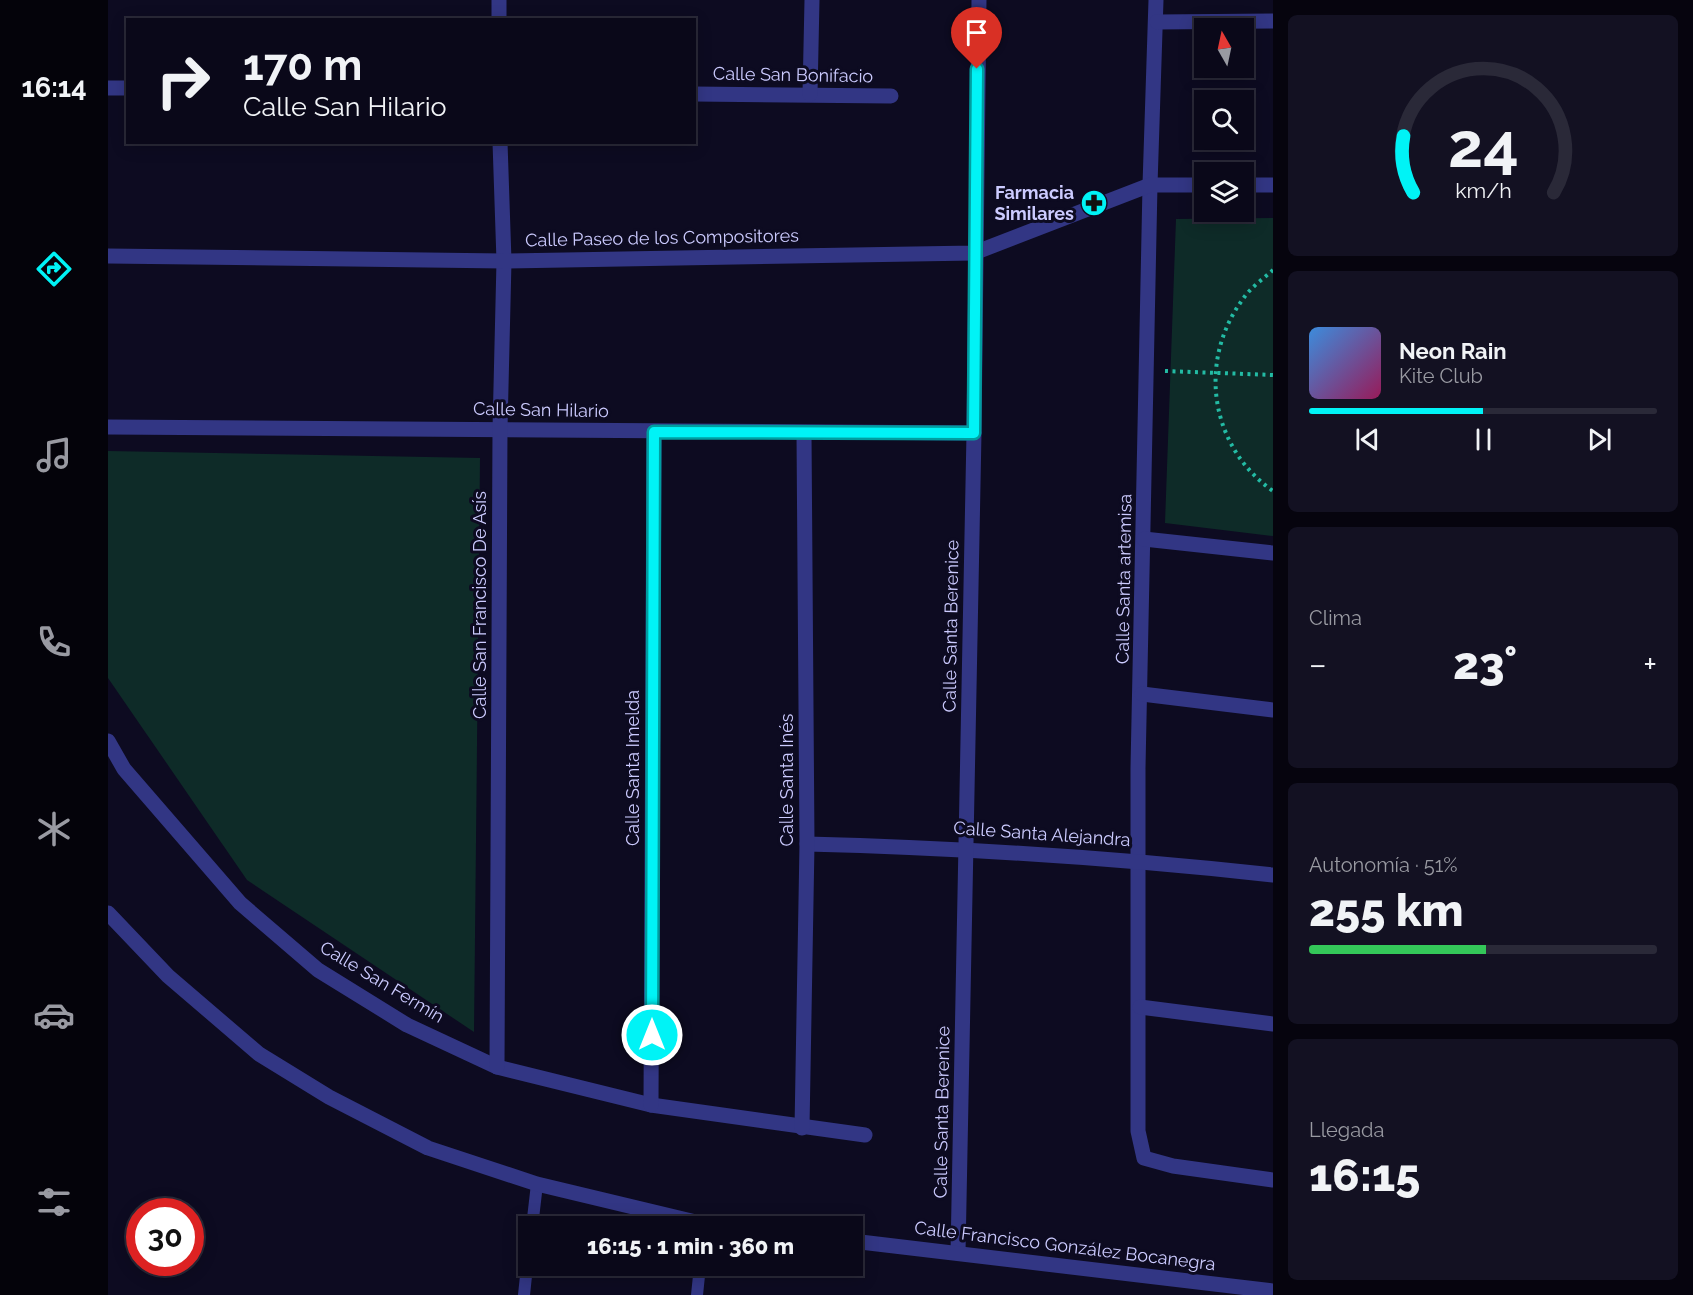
<!DOCTYPE html>
<html lang="es">
<meta charset="utf-8">
<style>
:root{--surface:#0a0819;--page:#131122;--text:#f1f3f6;--muted:#999aa2;--line:#2a2938;--accent:#00f3f6}
body{margin:0;font-family:Raleway,sans-serif;background:var(--page);color:var(--text);height:100vh;display:flex;flex-direction:column;font-size:22px;white-space:nowrap}
*{box-sizing:border-box;margin:0}
p{font-size:20px;color:var(--muted)}
.icon{flex:none;width:33px;height:33px;fill:none;stroke:currentColor;stroke-width:2;stroke-linecap:round;stroke-linejoin:round}
.map{position:relative;flex:1;overflow:hidden}
.drawer{display:flex;flex-direction:column;gap:15px;padding:15px;background:#06040e;width:420px}
.drawer>*{flex:none}
.guide{position:absolute;left:18px;top:18px;width:570px;height:126px;border-radius:0px;box-shadow:0 3px 15px #0003,0 0 0 2px var(--line);background:#0a0819;color:var(--text);overflow:hidden}
.needle{width:39px;rotate:351deg}
.fabs{position:absolute;left:1086px;top:18px;display:grid;gap:12px}
.fabs a{display:grid;place-items:center;width:60px;height:60px;border-radius:0px;background:var(--surface);box-shadow:0 3px 15px #0003,0 0 0 2px var(--line);font-size:30px}
.speed{position:absolute;left:18px;top:1198px;display:flex;gap:12px;font-size:30px;font-weight:700;text-align:center}
.speed>*{display:grid;place-content:center;width:78px;height:78px;border-radius:50%;background:var(--surface);box-shadow:0 3px 15px #0003,0 0 0 2px var(--line);line-height:1}
.speed .limit{border:9px solid #d22;background:#fff;color:#111}
.pin{position:absolute;display:grid;place-items:center;width:51px;height:51px;color:#fff;margin:-62px -26px;border-radius:50% 50% 50% 0;rotate:-45deg;box-shadow:0 0 6px #0007}
.pin .icon{rotate:45deg}
.me{position:absolute;width:66px;margin:-33px;rotate:0deg;stroke-linejoin:round;filter:drop-shadow(0 0 4px #0008)}
.turn{display:flex;align-items:center;gap:21px;height:126px;padding:0 18px;font-size:27px}
.turn .icon{width:78px;height:78px;stroke-width:2.5}
.turn b{display:block;font-size:42px;line-height:51px}
.big{font-size:45px;font-weight:800;line-height:1.1}
.drawer .card{flex:1;display:flex;flex-direction:column;justify-content:center;gap:9px;min-width:0;padding:0 21px;border-radius:9px;background:var(--page)}
.drawer .dial{align-items:center;gap:0}
.dial svg{height:156px;overflow:visible;fill:none;stroke:var(--line);stroke-width:7;stroke-linecap:round;text-anchor:middle}
.dial text{fill:var(--text);stroke:none}
.song{display:flex;align-items:center;gap:18px}
.cover{width:72px;height:72px;border-radius:9px;background:linear-gradient(135deg,hsl(210 70% 55%),hsl(330 70% 35%))}
.played{height:6px;border-radius:3px;background:linear-gradient(90deg,var(--accent) 50%,var(--line) 50%)}
.keys{display:flex;justify-content:space-around;direction:ltr}
.heat{display:flex;justify-content:space-between;align-items:center;font-size:33px;direction:ltr}
.charge{height:9px;border-radius:4px;background:linear-gradient(90deg,#34c759 51%,var(--line) 0)}
.trip{position:absolute;left:410px;top:1216px;width:345px;height:60px;border-radius:0px;background:var(--surface);box-shadow:0 3px 15px #0003,0 0 0 2px var(--line);font-weight:800;line-height:60px;text-align:center}
main{display:flex;flex:1;min-height:0}
.menu{display:flex;flex-direction:column;width:108px;justify-content:space-around;align-items:center;background:#04030a;color:var(--muted)}
.menu .icon{width:42px;height:42px}
.menu .selected{color:var(--accent)}
.menu b{font-size:27px;color:var(--text)}
.map>svg:first-child{display:block}
</style>
<main>
<nav class="menu">
<b>16:14</b>
<svg class="icon selected" aria-label="directions" viewBox="0 0 24 24"><path d="M12 3l9 9-9 9-9-9zM9 14v-3h6M13 9l2 2-2 2"/></svg>
<svg class="icon" aria-label="music" viewBox="0 0 24 24"><path d="M9 18V5l10-2v13"/><circle cx="6" cy="18" r="3"/><circle cx="16" cy="16" r="3"/></svg>
<svg class="icon" aria-label="phone" viewBox="0 0 24 24"><path d="M5 4h4l2 5-3 2q2 4 5 5l2-3 5 2v4C11 20 4 13 5 4z"/></svg>
<svg class="icon" aria-label="climate" viewBox="0 0 24 24"><path d="M12 3v18M4 7l16 10M4 17L20 7"/></svg>
<svg class="icon" aria-label="car" viewBox="0 0 24 24"><path d="M5 17H2v-5l4-1 3-4h7l3 4 3 1v5h-3M9 17h6M6 11h13"/><circle cx="7" cy="17" r="2"/><circle cx="17" cy="17" r="2"/></svg>
<svg class="icon" aria-label="filters" viewBox="0 0 24 24"><path d="M4 7h16M4 17h16"/><circle cx="9" cy="7" r="2"/><circle cx="15" cy="17" r="2"/></svg>
</nav>
<div class="map">
<svg width="1165" height="1295" viewBox="0 0 1165 1295">
<rect width="100%" height="100%" fill="#0d0b21"/>
<g fill="#0e2b28">
<path d="M 1165,218 L 1165,536 L 1057,523 L 1068,219 Z"/>
<path d="M 0,451 L 372,458 L 366,1032 L 139,880 L 0,678 Z"/>
</g>
<g fill="none" stroke-linecap="round" stroke-linejoin="round">
<g stroke="#23bba4" stroke-width="4" stroke-dasharray="3 4.5" stroke-linecap="butt">
<path d="M 1165,270 C 1155,279 1142,288 1135,299 C 1089,361 1102,447 1165,491"/>
<path d="M 1057,371 L 1165,375"/>
</g>
<g stroke="#323684" stroke-width="12">
<path d="M 424,1227 L 429,1184"/>
<path d="M 416,1295 L 420,1257"/>
<path d="M 589,1295 L 592,1266"/>
</g>
<g stroke="#323684" stroke-width="15">
<path d="M 391,0 L 391,20"/>
<path d="M 1048,0 L 1042,185 L 1030,768 L 1030,1131 L 1036,1158 L 1065,1166 L 1165,1180"/>
<path d="M 1049,22 L 1165,21"/>
<path d="M 0,88 L 20,88"/>
<path d="M 586,94 L 783,96"/>
<path d="M 702,94 L 704,0"/>
<path d="M 0,427 L 866,433"/>
<path d="M 1036,539 L 1165,553"/>
<path d="M 1034,694 L 1165,710"/>
<path d="M 0,741 L 16,769 L 132,903 L 210,970 L 299,1025 L 389,1067 L 543,1105 L 757,1135"/>
<path d="M 699,844 C 855,848 1010,858 1165,875"/>
<path d="M 1032,1007 L 1165,1024"/>
<path d="M 389,1067 L 392,429 L 396,261 L 392,142"/>
<path d="M 543,1105 L 546,432"/>
<path d="M 694,1128 L 699,844 L 696,433"/>
<path d="M 850,1253 L 866,433 L 871,0"/>
</g>
<g stroke="#323684" stroke-width="15">
<path d="M 1136,185 L 1165,185"/>
<path d="M 0,256 L 396,261 L 866,253 L 1042,185 L 1096,185"/>
<path d="M 0,913 L 60,976 L 151,1054 L 221,1097 L 320,1148 L 429,1184 L 596,1224 L 625,1227"/>
<path d="M 744,1241 L 1165,1291"/>
</g>
</g>
<g fill="none" stroke-linecap="round" stroke-linejoin="round">
<defs>
<path id="route" d="M 544,1035 L 546,432 L 866,433 L 869,69"/>
</defs>
<use href="#route" stroke="#009ea0" stroke-width="15"/>
<use href="#route" stroke="#00f3f6" stroke-width="10"/>
</g>
<defs>
<symbol id="pharmacy-disc" viewBox="-11 -11 22 22"><circle r="9.5" fill="#00f3f6" stroke="#0d0b21"/><path d="M-2-6h4v4h4v4h-4v4h-4v-4h-4v-4h4Z" fill="#111"/></symbol>
</defs>
<g fill-rule="evenodd">
<use href="#pharmacy-disc" x="971" y="188" width="30" height="30"/>
</g>
<g text-anchor="middle" stroke-width="6" stroke-linejoin="round" paint-order="stroke">
<g font-size="18" fill="#cccbff" stroke="#0d0b21">
<text transform="translate(685 75) rotate(1)" y="6">Calle San Bonifacio</text>
<text transform="translate(554 238) rotate(-1)" y="6">Calle Paseo de los Compositores</text>
<text transform="translate(433 410) rotate(1)" y="6">Calle San Hilario</text>
<text transform="translate(1016 579) rotate(-89)" y="6">Calle Santa artemisa</text>
<text transform="translate(372 605) rotate(-90)" y="6">Calle San Francisco De Asís</text>
<text transform="translate(843 626) rotate(-89)" y="6">Calle Santa Berenice</text>
<text transform="translate(525 768) rotate(-90)" y="6">Calle Santa Imelda</text>
<text transform="translate(679 780) rotate(-90)" y="6">Calle Santa Inés</text>
<text transform="translate(934 834) rotate(4)" y="6">Calle Santa Alejandra</text>
<text transform="translate(274 982) rotate(31)" y="6">Calle San Fermín</text>
<text transform="translate(834 1112) rotate(-89)" y="6">Calle Santa Berenice</text>
<text transform="translate(957 1246) rotate(7)" y="6">Calle Francisco González Bocanegra</text>
</g>
<g font-size="18" font-weight="bold" fill="#cccbff" stroke="#0d0b21" text-anchor="end">
<text x="966" y="199">Farmacia<tspan x="966" dy="21">Similares</tspan></text>
</g>
</g>
</svg>
<div class="fabs">
<a><svg class="needle" viewBox="-14 -14 28 28"><path d="M0-13l5 13h-10z" fill="#e53935"/><path d="M0 13l5-13h-10z" fill="#999aa2"/></svg></a>
<a><svg class="icon" aria-label="search" viewBox="0 0 24 24"><circle cx="10" cy="10" r="6"/><path d="M15 15l6 6"/></svg></a>
<a><svg class="icon" aria-label="layers" viewBox="0 0 24 24"><path d="M12 4l9 5-9 5-9-5zM3 14l9 5 9-5"/></svg></a>
</div>
<div class="speed"><div class="limit">30</div></div>
<div class="pin" style="left:869px;top:69px;background:#d93025"><svg class="icon" aria-label="arrive" viewBox="0 0 24 24"><path d="M6 21V4h12l-3 4 3 4H6"/></svg></div>
<svg class="me" style="left:544px;top:1035px" viewBox="-20 -20 40 40"><circle r="17" fill="#00f3f6" stroke="#fff" stroke-width="3"/><path d="M0-11L8 9 0 5-8 9z" fill="#fff"/></svg>
<div class="trip">16:15 · 1 min · 360 m</div>
<div class="guide">
<div class="turn"><svg class="icon" aria-label="right" viewBox="0 0 24 24"><path d="M7 20v-9h11M14 6l5 5-5 5"/></svg><div><b>170 m</b>Calle San Hilario</div></div>
</div>
</div>
<section class="drawer">
<div class="card dial"><svg viewBox="0 0 100 80">
<path d="M14 69A42 42 0 1 1 86 69"/>
<path d="M14 69A42 42 0 0 1 9 40" stroke="#00f3f6"/>
<text x="50" y="56" font-size="32" font-weight="700">24</text>
<text x="50" y="72" font-size="11">km/h</text>
</svg></div>
<div class="card">
<div class="song"><i class="cover"></i><div><b>Neon Rain</b><p>Kite Club</p></div></div>
<div class="played"></div>
<div class="keys"><svg class="icon" aria-label="previous" viewBox="0 0 24 24"><path d="M18 5L8 12l10 7zM5 5v14"/></svg><svg class="icon" aria-label="pause" viewBox="0 0 24 24"><path d="M8 5v14M16 5v14"/></svg><svg class="icon" aria-label="next" viewBox="0 0 24 24"><path d="M6 5l10 7-10 7zM19 5v14"/></svg></div>
</div>
<div class="card"><p>Clima</p>
<div class="heat"><a>−</a><b class="big">23°</b><a>+</a></div>
</div>
<div class="card"><p>Autonomía · 51%</p><b class="big">255 km</b><div class="charge"></div></div>
<div class="card"><p>Llegada</p><b class="big">16:15</b></div>
</section>
</main>
